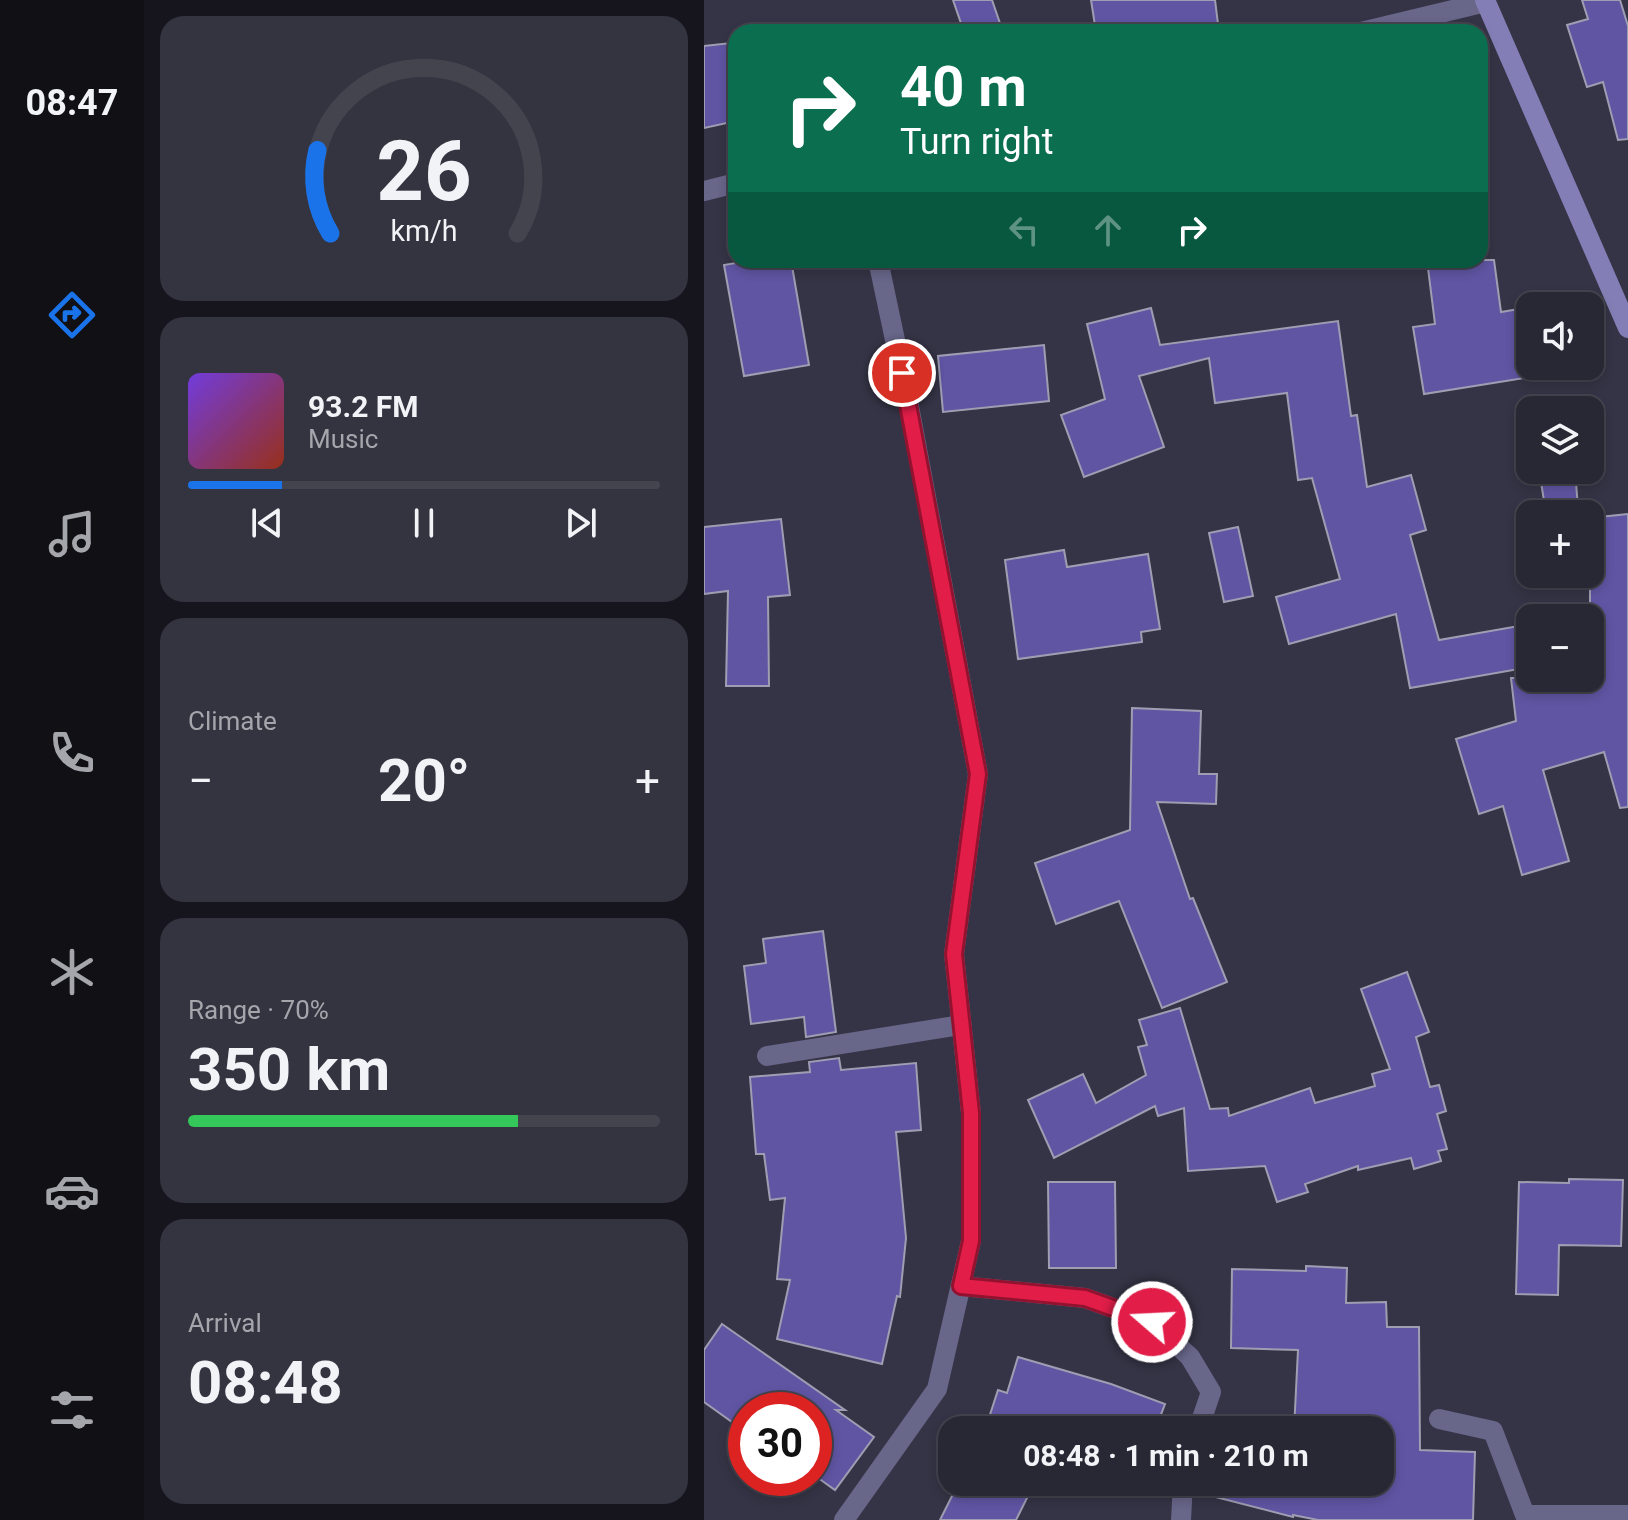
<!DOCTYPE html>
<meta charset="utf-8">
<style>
:root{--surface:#282734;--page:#343340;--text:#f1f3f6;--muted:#a5a5ac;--line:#44444f;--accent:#1a73e8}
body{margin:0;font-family:Roboto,sans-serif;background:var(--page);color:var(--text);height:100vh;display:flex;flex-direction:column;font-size:30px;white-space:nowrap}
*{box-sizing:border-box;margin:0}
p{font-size:26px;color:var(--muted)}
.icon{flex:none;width:44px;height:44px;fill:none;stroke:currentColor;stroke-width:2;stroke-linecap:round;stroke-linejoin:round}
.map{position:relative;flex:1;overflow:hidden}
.panel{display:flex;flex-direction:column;gap:16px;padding:16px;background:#16151d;width:560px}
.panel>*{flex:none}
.banner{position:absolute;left:24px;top:24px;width:760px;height:244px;border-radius:24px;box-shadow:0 4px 12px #0003,0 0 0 2px var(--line);background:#0b6e4f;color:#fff;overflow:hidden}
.tools{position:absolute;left:812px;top:292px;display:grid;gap:16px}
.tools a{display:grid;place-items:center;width:88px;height:88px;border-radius:16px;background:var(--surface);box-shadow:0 4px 12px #0003,0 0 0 2px var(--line);font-size:40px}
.speed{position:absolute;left:24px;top:1392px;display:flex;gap:16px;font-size:40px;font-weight:700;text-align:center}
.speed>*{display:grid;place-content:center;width:104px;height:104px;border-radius:50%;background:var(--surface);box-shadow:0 4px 12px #0003,0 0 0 2px var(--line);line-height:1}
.speed .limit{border:12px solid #d22;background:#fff;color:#111}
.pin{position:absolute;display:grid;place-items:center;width:68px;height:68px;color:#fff;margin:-34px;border:4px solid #fff;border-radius:50%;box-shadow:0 2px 8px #0007}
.me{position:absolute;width:88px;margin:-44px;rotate:289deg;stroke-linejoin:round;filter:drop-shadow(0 0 6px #0008)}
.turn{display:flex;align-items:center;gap:28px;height:168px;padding:0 40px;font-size:36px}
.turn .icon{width:104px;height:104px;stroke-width:2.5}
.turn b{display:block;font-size:56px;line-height:68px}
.lanes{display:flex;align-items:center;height:76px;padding:0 40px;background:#0003;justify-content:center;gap:40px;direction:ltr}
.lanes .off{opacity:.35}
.big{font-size:60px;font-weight:700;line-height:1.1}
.panel .card{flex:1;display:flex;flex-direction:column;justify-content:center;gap:12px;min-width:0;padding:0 28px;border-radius:24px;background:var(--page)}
.panel .dial{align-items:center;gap:0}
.dial svg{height:208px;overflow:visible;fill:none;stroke:var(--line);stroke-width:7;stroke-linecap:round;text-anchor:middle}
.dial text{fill:var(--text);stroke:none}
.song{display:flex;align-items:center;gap:24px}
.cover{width:96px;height:96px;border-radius:12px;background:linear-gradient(135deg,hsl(260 70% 55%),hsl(10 70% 35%))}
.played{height:8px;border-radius:4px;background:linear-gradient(90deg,var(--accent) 20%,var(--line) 20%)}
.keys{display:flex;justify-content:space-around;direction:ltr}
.heat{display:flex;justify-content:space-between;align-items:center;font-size:44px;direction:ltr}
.charge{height:12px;border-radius:6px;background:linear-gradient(90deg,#34c759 70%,var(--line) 0)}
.trip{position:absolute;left:234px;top:1416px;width:456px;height:80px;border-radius:24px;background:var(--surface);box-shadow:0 4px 12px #0003,0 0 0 2px var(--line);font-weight:700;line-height:80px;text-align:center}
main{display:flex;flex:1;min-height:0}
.menu{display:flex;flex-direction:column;width:144px;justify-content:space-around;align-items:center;background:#101015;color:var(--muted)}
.menu .icon{width:56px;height:56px}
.menu .current{color:var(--accent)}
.menu b{font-size:36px;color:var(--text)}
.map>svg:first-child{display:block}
</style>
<main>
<nav class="menu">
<b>08:47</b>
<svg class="icon current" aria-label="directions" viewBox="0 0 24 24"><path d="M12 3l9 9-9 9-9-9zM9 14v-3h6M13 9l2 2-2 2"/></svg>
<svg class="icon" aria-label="music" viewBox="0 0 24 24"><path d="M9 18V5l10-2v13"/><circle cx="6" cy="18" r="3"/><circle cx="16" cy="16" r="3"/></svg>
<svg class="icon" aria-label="phone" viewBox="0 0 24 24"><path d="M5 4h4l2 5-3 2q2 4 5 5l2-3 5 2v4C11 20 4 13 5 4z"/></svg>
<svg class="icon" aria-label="climate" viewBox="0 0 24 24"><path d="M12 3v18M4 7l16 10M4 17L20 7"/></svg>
<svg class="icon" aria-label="car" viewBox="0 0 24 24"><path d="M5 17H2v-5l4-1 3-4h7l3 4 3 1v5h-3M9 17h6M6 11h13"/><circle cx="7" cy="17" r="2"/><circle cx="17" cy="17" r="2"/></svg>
<svg class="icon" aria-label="filters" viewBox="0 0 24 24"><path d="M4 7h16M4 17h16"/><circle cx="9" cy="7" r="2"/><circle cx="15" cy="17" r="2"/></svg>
</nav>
<section class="panel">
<div class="card dial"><svg viewBox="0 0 100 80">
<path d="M14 69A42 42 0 1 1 86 69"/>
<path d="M14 69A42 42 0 0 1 9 37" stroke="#1a73e8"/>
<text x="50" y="56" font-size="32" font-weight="700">26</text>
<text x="50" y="72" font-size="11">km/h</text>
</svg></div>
<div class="card">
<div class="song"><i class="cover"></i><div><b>93.2 FM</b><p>Music</p></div></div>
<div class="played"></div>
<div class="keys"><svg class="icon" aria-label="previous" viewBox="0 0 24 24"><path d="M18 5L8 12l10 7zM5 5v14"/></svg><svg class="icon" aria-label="pause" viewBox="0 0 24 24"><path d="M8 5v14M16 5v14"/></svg><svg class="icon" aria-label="next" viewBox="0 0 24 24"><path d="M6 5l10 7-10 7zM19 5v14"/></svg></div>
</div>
<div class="card"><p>Climate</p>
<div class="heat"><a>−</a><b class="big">20°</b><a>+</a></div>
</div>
<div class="card"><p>Range · 70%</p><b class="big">350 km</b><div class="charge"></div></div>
<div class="card"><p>Arrival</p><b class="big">08:48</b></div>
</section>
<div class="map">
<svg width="924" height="1520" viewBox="0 0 924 1520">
<rect width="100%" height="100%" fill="#353446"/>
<g fill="#5f55a3" stroke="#9e9eb3" stroke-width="2">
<path d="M 249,0 L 288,0 L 299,32 L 260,32 Z"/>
<path d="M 387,0 L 511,0 L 515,32 L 392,32 Z"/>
<path d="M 878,0 L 916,0 L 924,26 L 924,139 L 914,140 L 899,82 L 883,87 L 863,25 L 884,19 Z"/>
<path d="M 27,43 L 32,67 L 32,121 L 0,128 L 0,46 Z"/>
<path d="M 49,260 L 87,260 L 105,365 L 40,376 L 20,265 Z"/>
<path d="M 723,260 L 790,260 L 797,312 L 826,307 L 826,377 L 720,394 L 709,327 L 731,324 Z"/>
<path d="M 447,308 L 456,345 L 634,321 L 647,416 L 653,415 L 663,487 L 707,475 L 722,530 L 706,535 L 735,640 L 826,624 L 826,667 L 706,688 L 692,614 L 585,644 L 572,597 L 636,579 L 608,478 L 594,480 L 583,393 L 511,403 L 505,358 L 435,376 L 460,447 L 380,477 L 357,415 L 401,399 L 383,324 Z"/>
<path d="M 340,345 L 345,401 L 239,412 L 234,356 Z"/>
<path d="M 835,470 L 871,470 L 874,508 L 842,513 Z"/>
<path d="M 924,514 L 924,807 L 916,808 L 900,752 L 839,770 L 865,861 L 818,875 L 799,806 L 775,814 L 752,739 L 812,721 L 807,678 L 886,678 L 886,518 Z"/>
<path d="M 77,519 L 86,595 L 64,597 L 65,686 L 22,686 L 24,591 L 0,594 L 0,527 Z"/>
<path d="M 534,527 L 549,596 L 520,602 L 505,533 Z"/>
<path d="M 360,550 L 363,567 L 444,554 L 456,629 L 437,632 L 438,642 L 314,659 L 301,560 Z"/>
<path d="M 428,708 L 497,711 L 495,774 L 513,774 L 512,804 L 453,802 L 486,899 L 489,898 L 523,982 L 458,1008 L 415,901 L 352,924 L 331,863 L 426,830 Z"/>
<path d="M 119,931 L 132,1032 L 102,1037 L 100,1017 L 47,1024 L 40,966 L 62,963 L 59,939 Z"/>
<path d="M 703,972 L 725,1032 L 712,1037 L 726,1087 L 735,1085 L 742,1111 L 733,1114 L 743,1149 L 734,1151 L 737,1161 L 710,1169 L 707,1158 L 654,1170 L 654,1166 L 601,1184 L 604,1192 L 573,1202 L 561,1166 L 484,1171 L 480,1108 L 454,1116 L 451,1106 L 350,1158 L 324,1100 L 379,1074 L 392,1103 L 442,1075 L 434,1047 L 443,1045 L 435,1020 L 476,1008 L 506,1109 L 524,1108 L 525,1116 L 606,1088 L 611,1103 L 671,1086 L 668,1074 L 686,1069 L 657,989 Z"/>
<path d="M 135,1058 L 137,1070 L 212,1063 L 217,1130 L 192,1132 L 202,1238 L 196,1297 L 193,1296 L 178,1364 L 73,1339 L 86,1280 L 73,1279 L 81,1198 L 66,1200 L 60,1154 L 52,1154 L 46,1077 L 106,1072 L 105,1062 Z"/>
<path d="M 865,1179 L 919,1180 L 917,1246 L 855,1245 L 854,1295 L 812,1294 L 815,1182 L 865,1183 Z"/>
<path d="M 344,1182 L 411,1182 L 412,1268 L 345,1268 Z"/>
<path d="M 602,1266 L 643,1268 L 642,1303 L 682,1302 L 683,1327 L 715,1327 L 716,1450 L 771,1452 L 769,1520 L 614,1520 L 589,1515 L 589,1517 L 496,1493 L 497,1482 L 676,1482 L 676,1430 L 590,1430 L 594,1350 L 527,1348 L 528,1269 L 602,1271 Z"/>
<path d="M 18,1324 L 141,1410 L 132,1410 L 170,1437 L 131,1490 L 110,1475 L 110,1410 L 42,1410 L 42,1432 L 0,1402 L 0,1350 Z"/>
<path d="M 314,1357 L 407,1384 L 461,1404 L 451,1430 L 281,1430 L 294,1390 L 303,1393 Z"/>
<path d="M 255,1482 L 331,1482 L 312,1520 L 236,1520 Z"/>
</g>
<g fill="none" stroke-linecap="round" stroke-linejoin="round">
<g stroke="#686689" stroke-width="20">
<path d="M 657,32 L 782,2"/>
<path d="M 0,191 L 32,183"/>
<path d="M 63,1056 L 257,1025"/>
<path d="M 257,1286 L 381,1298 L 448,1322 L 486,1357 L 507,1392 L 494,1430"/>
<path d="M 735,1419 L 789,1431 L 821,1515 L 924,1515"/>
<path d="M 140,1520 L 233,1389 L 267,1241 L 267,1113 L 250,954 L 274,774 L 204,401 L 174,260"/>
<path d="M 477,1520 L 479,1482"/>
</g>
<path stroke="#837fb6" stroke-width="20" d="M 781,0 L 924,328"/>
</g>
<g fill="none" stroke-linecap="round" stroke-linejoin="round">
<defs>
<path id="route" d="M 198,373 L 274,774 L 250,954 L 267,1113 L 267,1241 L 257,1286 L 381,1298 L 448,1322"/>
</defs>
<use href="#route" stroke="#92132f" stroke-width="20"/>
<use href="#route" stroke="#e11d48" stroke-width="14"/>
</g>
</svg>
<div class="tools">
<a><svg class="icon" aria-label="sound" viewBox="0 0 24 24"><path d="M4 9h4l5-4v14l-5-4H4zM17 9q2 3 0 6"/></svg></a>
<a><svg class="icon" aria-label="layers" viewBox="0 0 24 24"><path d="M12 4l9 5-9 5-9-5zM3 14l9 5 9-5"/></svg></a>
<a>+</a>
<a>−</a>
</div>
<div class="speed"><div class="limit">30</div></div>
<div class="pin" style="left:198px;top:373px;background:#d93025"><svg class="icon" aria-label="arrive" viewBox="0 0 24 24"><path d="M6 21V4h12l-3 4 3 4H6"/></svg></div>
<svg class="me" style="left:448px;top:1322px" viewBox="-20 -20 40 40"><circle r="17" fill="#e11d48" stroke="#fff" stroke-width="3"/><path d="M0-11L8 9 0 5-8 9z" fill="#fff"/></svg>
<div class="trip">08:48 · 1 min · 210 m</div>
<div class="banner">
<div class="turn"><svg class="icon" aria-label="right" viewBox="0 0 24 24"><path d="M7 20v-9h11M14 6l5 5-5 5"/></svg><div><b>40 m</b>Turn right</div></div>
<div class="lanes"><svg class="icon off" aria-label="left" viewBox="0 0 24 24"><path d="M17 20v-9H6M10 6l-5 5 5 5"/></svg><svg class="icon off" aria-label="ahead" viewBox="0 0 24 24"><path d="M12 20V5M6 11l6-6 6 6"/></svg><svg class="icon" aria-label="right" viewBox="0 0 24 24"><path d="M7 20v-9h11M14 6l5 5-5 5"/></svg></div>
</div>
</div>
</main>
